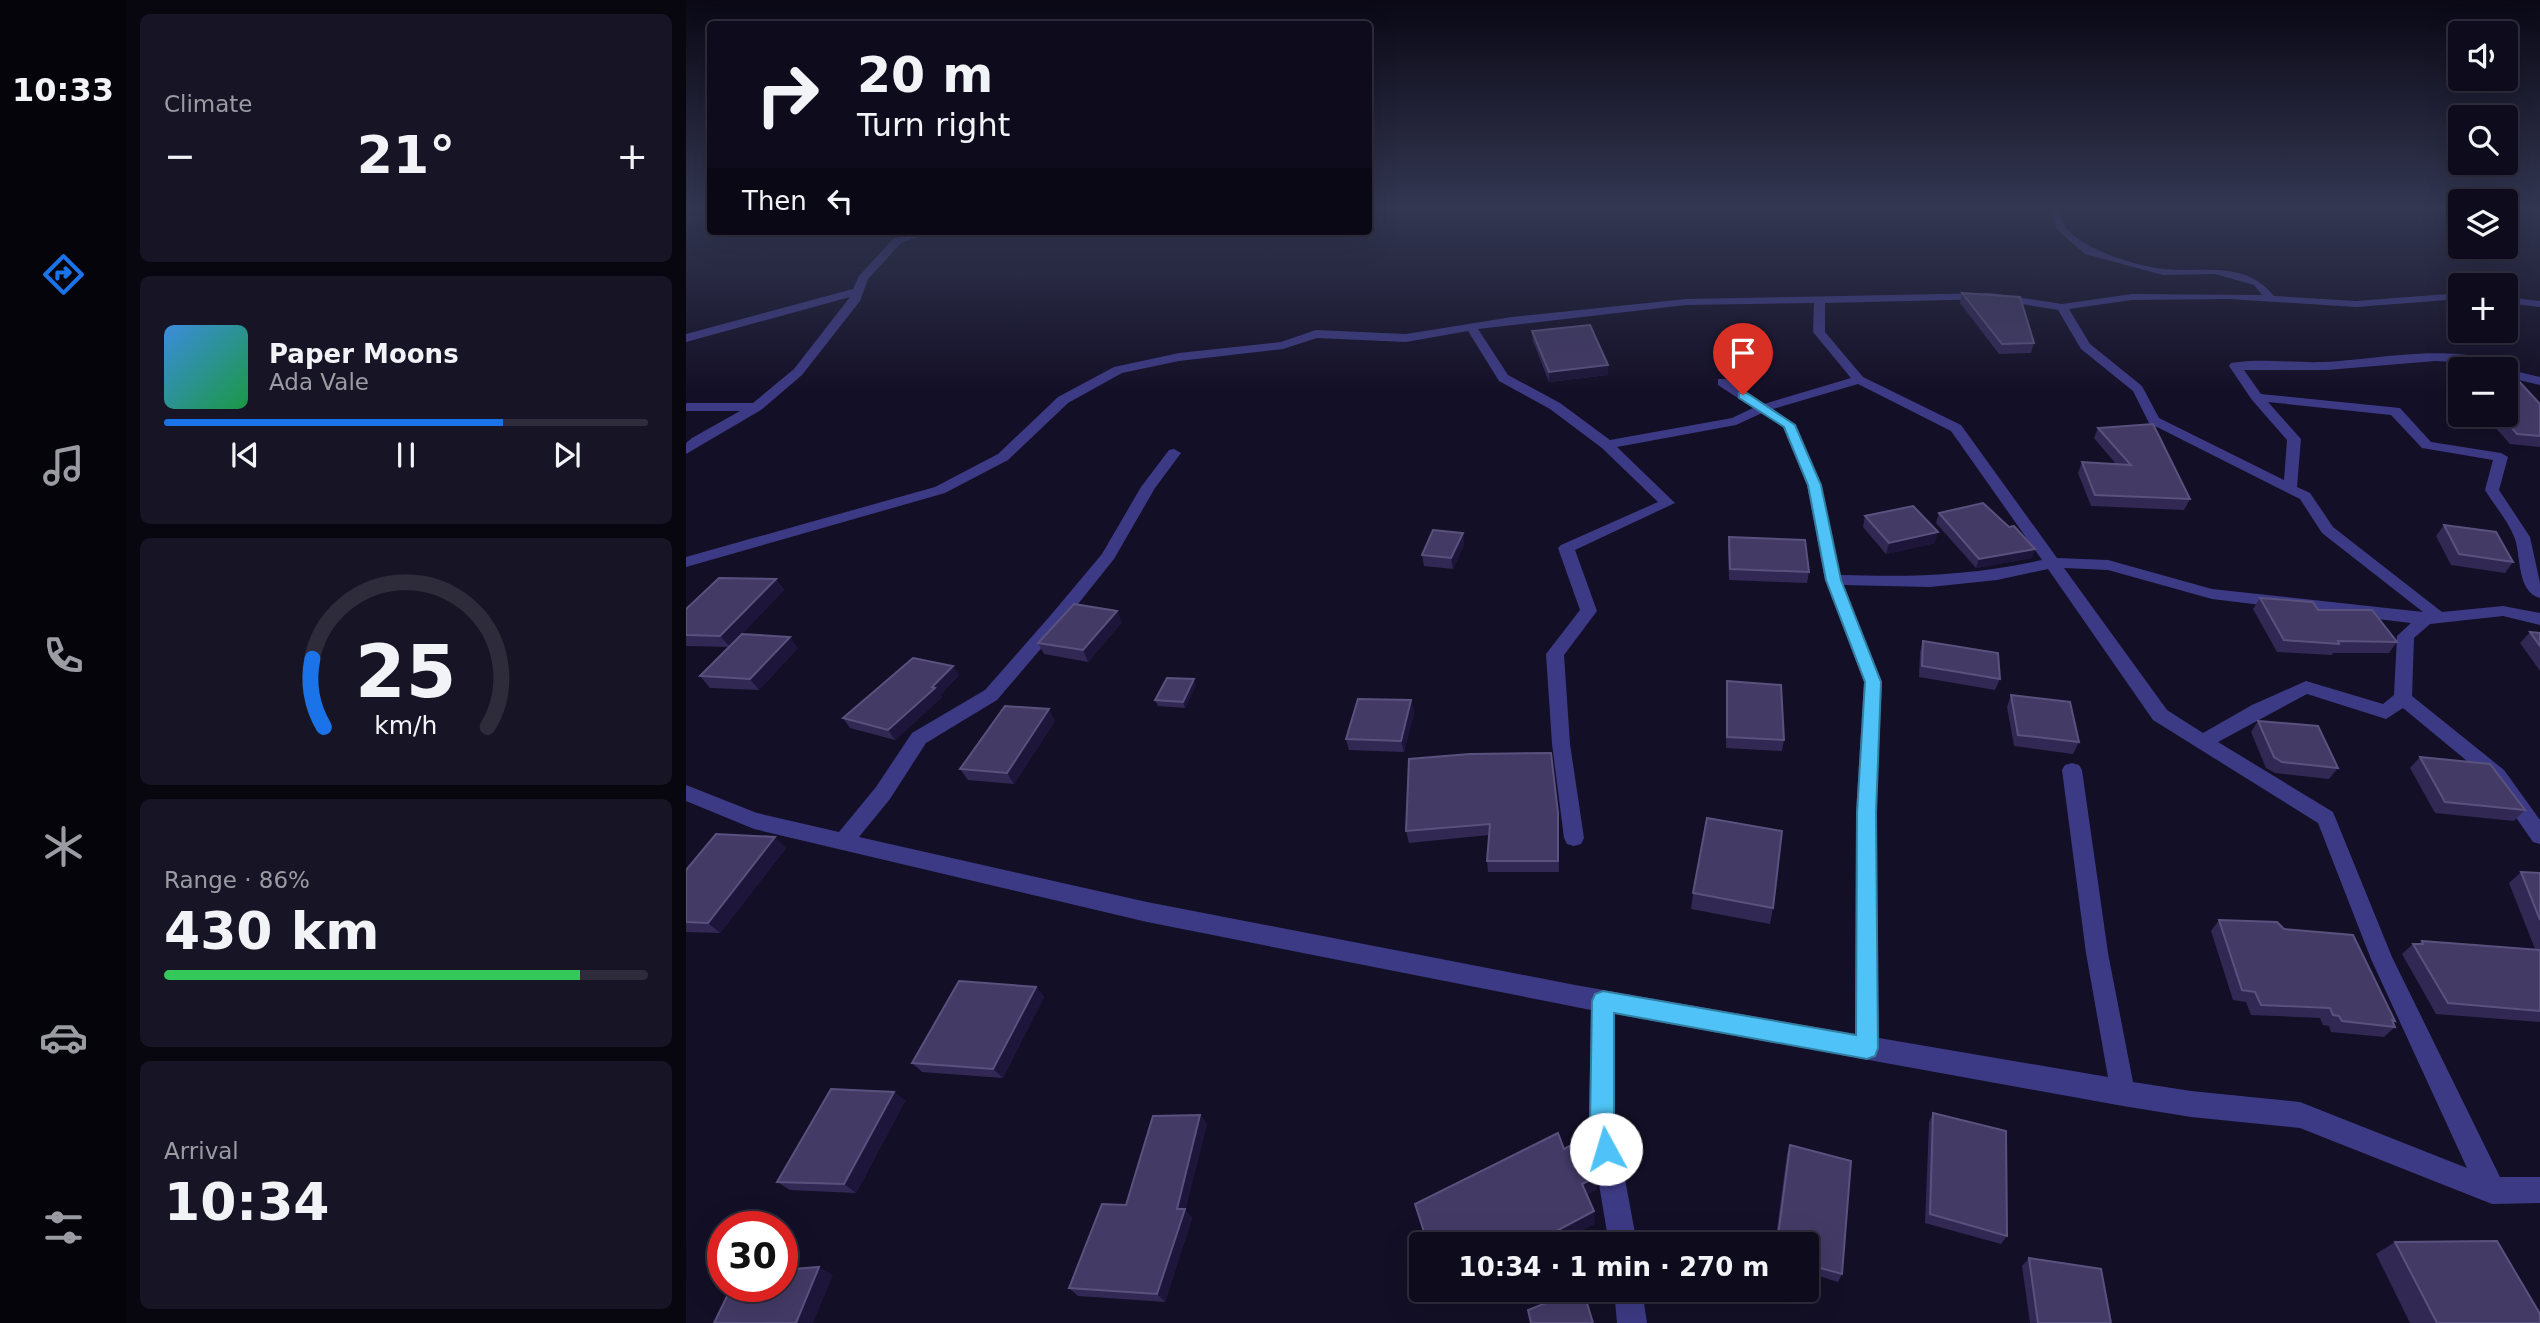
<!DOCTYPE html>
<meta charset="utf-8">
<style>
:root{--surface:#0e0b1c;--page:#171425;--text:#f1f3f6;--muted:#9b9ba3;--line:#2e2b3b;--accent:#1a73e8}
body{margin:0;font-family:"DejaVu Sans",sans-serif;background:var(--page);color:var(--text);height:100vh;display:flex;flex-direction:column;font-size:26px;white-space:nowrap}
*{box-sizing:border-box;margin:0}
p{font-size:23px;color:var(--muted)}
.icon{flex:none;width:38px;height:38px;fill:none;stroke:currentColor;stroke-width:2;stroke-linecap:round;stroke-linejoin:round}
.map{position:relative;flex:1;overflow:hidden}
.panel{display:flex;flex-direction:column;gap:14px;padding:14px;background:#08060f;width:560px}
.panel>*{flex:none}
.banner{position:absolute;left:21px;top:21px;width:665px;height:214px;border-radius:7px;box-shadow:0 7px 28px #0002,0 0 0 2px var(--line);background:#0e0b1c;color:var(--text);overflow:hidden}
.fabs{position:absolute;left:1762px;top:21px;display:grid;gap:14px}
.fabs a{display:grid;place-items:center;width:70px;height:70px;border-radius:7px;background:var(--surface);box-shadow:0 7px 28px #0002,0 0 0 2px var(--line);font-size:35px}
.speed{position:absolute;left:21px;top:1211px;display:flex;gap:14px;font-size:35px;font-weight:700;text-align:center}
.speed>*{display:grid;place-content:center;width:91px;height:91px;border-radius:50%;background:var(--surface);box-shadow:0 7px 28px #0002,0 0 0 2px var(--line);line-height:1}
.speed .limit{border:10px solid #d22;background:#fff;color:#111}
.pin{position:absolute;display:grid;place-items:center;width:60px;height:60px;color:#fff;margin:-72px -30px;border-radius:50% 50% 50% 0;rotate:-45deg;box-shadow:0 0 7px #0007}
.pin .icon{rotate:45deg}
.me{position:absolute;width:77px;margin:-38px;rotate:354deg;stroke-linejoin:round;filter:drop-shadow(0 0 5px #0008)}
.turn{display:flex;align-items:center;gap:24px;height:147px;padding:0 35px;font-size:32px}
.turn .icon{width:91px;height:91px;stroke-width:2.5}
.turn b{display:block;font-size:49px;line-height:60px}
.then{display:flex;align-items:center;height:66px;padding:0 35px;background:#0003;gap:14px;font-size:26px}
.big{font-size:52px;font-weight:600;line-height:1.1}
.panel .card{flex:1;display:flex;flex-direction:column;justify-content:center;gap:10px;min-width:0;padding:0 24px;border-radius:10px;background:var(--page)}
.panel .dial{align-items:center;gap:0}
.dial svg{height:182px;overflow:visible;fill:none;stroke:var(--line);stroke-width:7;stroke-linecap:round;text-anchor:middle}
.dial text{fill:var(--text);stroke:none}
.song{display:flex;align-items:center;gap:21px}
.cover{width:84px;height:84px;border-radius:10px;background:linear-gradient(135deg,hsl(210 70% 55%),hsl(140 70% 35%))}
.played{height:7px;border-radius:4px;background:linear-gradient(90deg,var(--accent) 70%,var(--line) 70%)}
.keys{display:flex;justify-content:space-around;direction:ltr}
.heat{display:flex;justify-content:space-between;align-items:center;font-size:38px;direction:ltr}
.charge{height:10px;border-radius:5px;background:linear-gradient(90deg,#34c759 86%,var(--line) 0)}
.trip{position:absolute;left:723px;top:1232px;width:410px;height:70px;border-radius:7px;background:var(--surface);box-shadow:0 7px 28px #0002,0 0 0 2px var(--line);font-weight:600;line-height:70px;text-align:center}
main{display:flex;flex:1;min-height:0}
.dock{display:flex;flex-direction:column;width:126px;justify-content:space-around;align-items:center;background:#06040b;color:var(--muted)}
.dock .icon{width:49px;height:49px}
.dock .on{color:var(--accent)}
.dock b{font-size:32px;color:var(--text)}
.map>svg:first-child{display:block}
</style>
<main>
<nav class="dock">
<b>10:33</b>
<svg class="icon on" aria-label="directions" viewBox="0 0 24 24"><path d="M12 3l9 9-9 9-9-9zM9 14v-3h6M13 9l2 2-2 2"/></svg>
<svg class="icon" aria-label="music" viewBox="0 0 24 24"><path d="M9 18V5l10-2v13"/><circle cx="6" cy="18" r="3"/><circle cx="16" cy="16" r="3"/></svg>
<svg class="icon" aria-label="phone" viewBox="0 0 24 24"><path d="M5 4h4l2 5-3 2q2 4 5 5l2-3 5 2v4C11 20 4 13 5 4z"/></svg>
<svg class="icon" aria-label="climate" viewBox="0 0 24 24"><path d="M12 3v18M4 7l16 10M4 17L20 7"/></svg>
<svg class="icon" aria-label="car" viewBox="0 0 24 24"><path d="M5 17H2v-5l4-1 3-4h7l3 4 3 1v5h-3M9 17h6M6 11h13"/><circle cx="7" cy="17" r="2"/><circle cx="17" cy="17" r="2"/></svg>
<svg class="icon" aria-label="filters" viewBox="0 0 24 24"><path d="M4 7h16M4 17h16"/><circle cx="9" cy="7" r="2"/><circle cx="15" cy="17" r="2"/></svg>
</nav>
<section class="panel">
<div class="card"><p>Climate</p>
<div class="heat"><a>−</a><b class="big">21°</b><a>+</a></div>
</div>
<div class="card">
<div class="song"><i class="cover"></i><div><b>Paper Moons</b><p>Ada Vale</p></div></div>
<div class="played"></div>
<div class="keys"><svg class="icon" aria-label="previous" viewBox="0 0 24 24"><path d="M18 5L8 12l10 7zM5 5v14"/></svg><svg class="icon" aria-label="pause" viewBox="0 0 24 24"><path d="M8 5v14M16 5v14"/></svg><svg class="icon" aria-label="next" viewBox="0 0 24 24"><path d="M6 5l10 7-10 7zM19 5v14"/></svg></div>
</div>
<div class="card dial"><svg viewBox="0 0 100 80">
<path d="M14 69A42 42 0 1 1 86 69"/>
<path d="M14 69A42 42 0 0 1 9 39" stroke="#1a73e8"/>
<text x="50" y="56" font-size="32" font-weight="700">25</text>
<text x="50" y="72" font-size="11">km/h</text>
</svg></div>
<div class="card"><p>Range · 86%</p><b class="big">430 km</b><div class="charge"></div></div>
<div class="card"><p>Arrival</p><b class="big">10:34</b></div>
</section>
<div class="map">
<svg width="1854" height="1323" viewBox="0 0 1854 1323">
<rect width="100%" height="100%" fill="#130f26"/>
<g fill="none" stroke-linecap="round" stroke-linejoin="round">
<path fill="#0c2248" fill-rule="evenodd" d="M 0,208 L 24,208 L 24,220 L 0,224 Z"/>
<g fill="#3d3a85" fill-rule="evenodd">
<path d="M 1364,208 L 1374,208 C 1375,214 1376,223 1380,228 C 1398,250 1450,266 1478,269 C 1518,273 1559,260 1588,296 L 1670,301 L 1774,293 L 1774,299 L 1670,307 L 1543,299 L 1446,300 L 1383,309 L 1404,344 L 1456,386 L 1473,418 L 1598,480 L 1601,440 L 1566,400 L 1543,366 L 1545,363 C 1574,358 1607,363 1637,362 C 1682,361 1783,339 1818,369 L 1801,369 L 1771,362 L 1749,361 L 1641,370 L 1558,370 L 1575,394 L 1714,408 L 1745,442 L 1815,453 L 1822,457 L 1813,490 L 1844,537 L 1854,583 L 1854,598 C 1831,592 1835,557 1829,539 C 1823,522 1808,505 1799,490 L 1807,460 L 1736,448 L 1705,415 L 1582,402 L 1615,439 L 1611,487 L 1624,493 L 1647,527 L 1756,612 L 1817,606 L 1854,613 L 1854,625 L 1817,616 L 1744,624 L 1728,638 L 1726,696 L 1818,770 L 1854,820 L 1854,844 L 1847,842 L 1804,780 L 1717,708 L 1700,719 L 1621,694 L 1532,742 L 1647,812 L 1706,957 L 1814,1177 L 1854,1177 L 1854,1203 L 1806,1204 L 1614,1128 L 1505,1117 L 1437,1106 L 929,1014 L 929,1125 L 951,1244 L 923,1244 L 903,1125 L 905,1010 L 461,922 L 68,829 L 0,801 L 0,785 L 71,813 L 153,832 L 190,787 L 226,733 L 299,690 L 364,616 L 416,554 L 455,487 L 483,450 L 488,449 L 495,453 L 469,488 L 428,559 L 376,624 L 311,700 L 240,743 L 204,799 L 173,837 L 461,902 L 889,985 L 1169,1034 L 1170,813 L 1178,682 L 1139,580 L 1121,485 L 1097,427 L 1076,413 L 1050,425 L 931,447 L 989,503 L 889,550 L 911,611 L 878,655 L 884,744 L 898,838 L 895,844 L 888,846 L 881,844 L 878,838 L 866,744 L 860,654 L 894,610 L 872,548 L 875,545 L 972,502 L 916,448 L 864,409 L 813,381 L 782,331 L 720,342 L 631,338 L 597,349 L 493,361 L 436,373 L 382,403 L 322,460 L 259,493 L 0,567 L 0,557 L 249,487 L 312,454 L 372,397 L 428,367 L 493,353 L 595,342 L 630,330 L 720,334 L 826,317 L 1000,299 L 1305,293 L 1376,304 L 1446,294 L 1576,295 L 1568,285 L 1529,274 L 1477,275 L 1399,254 L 1371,230 ZM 1305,299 L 1372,310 L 1395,349 L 1447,391 L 1463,423 L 1614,499 L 1636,533 L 1737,612 L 1526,589 L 1422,560 L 1371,558 L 1275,425 L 1177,377 L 1139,332 L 1139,303 ZM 1128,303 L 1127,332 L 1165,378 L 1078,404 L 1040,379 L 1032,379 L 1032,385 L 1067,408 L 1046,418 L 924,440 L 874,403 L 822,375 L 792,329 L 1000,305 ZM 1172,384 L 1265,431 L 1356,560 C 1284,576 1227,577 1154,575 L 1135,485 L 1110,425 L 1087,409 ZM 1378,568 L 1422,570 L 1526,599 L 1725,623 L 1711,636 L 1708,695 L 1697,704 L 1620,681 L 1566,705 L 1517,733 L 1481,710 ZM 1362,569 L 1467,720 L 1632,823 L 1685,959 L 1781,1168 L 1614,1102 L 1505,1091 L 1447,1082 L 1422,953 L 1396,770 L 1393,765 L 1386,763 L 1379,765 L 1376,770 L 1400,953 L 1422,1077 L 1193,1038 L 1190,813 L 1196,682 L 1157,585 L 1244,587 L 1311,580 Z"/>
<path d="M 233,231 L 248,231 L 215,243 L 182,279 L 174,301 L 116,375 L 75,410 L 0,454 L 0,443 L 6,438 L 54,411 L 0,411 L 0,403 L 67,403 L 108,369 L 164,297 L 0,342 L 0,334 L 167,289 L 173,276 L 207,239 Z"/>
<path d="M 1820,297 L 1854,301 L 1854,307 L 1820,303 Z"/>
<path d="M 1820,369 L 1854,377 L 1854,385 L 1820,377 Z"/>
<path d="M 928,1290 L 956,1290 L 961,1323 L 931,1323 Z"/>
</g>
</g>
<g fill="#312854">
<path d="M 1276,293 L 1348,343 L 1345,353 L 1313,354 L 1274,303 Z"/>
<path d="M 846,331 L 922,375 L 863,382 L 847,341 Z"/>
<path d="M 1820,376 L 1854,404 L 1854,447 L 1824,444 L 1801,418 L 1803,415 L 1820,415 Z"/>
<path d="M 1412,428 L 1504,499 L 1498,510 L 1405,506 L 1392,473 L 1396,462 L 1430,464 L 1408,438 Z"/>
<path d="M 1253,513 L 1346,558 L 1290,568 L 1250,523 Z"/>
<path d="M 1179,516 L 1249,543 L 1200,554 L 1177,527 Z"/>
<path d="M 1758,525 L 1827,562 L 1819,573 L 1765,565 L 1750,536 Z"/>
<path d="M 777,533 L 778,544 L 767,569 L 738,566 L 736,555 Z"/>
<path d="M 1043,537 L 1123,572 L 1121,583 L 1043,580 L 1042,548 Z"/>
<path d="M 90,579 L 98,590 L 56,634 L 112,648 L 73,690 L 24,688 L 14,676 L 43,647 L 0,646 L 0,609 Z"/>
<path d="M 1574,598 L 1632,610 L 1711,642 L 1703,653 L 1647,653 L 1646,655 L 1591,652 L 1567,609 Z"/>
<path d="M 436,622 L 402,662 L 358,654 L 352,643 Z"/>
<path d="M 1844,632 L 1854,633 L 1854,671 L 1834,643 Z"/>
<path d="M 1237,641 L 1314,679 L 1309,690 L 1233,677 L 1234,652 Z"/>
<path d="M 273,675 L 254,695 L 256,697 L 209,740 L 164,728 L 157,718 Z"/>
<path d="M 1041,681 L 1098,740 L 1096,751 L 1040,748 L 1040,693 Z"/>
<path d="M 510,685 L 499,708 L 472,706 L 469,700 Z"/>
<path d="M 1325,695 L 1393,742 L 1387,754 L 1328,746 L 1321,707 Z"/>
<path d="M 725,700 L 728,712 L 718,752 L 663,750 L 660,739 Z"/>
<path d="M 369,721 L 328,784 L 282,780 L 274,769 Z"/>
<path d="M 1572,721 L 1652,768 L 1643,779 L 1589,773 L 1580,768 L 1565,732 Z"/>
<path d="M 1734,757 L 1839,810 L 1828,821 L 1749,813 L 1724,768 Z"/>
<path d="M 872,813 L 873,872 L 802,872 L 801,861 L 803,835 L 723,843 L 720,831 Z"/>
<path d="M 100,848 L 34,933 L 0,932 L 0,870 Z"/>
<path d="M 1835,872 L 1854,873 L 1854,1022 L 1750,1014 L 1716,954 L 1727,944 L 1733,944 L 1736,941 L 1849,949 L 1823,883 Z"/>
<path d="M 1007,893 L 1087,908 L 1084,924 L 1005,909 Z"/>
<path d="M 1533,920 L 1709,1021 L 1707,1022 L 1709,1027 L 1698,1037 L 1645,1032 L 1643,1026 L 1637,1025 L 1634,1018 L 1565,1015 L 1560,1002 L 1547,1000 L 1525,931 Z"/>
<path d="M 350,987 L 358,997 L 317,1078 L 236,1072 L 226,1063 Z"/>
<path d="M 208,1092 L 219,1101 L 170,1193 L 104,1190 L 91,1182 Z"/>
<path d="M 1247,1113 L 1321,1236 L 1315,1244 L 1239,1223 L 1243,1122 Z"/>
<path d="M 514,1115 L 521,1124 L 499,1210 L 506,1218 L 479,1302 L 392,1296 L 383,1288 L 440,1205 Z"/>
<path d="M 1104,1145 L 1156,1274 L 1152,1282 L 1120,1272 L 1120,1244 L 1089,1244 L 1101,1154 Z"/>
<path d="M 1709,1242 L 1854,1323 L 1724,1323 L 1690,1254 Z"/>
<path d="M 1343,1258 L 1425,1323 L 1344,1323 L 1336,1266 Z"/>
</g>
<g fill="#1d163a">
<path d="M 922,365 L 922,375 L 863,382 L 863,372 Z"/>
<path d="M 1252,532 L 1249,543 L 1200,554 L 1203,543 Z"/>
<path d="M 777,533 L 778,544 L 767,569 L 765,558 Z"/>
<path d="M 1349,549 L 1346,558 L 1290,568 L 1293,559 Z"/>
<path d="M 90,579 L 98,590 L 44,647 L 34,636 Z"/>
<path d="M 431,611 L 436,622 L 402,662 L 397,650 Z"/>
<path d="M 104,637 L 112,648 L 73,690 L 64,679 Z"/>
<path d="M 267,666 L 273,675 L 254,695 L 256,697 L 209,740 L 202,730 Z"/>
<path d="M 508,679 L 510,685 L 499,708 L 497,702 Z"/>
<path d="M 725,700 L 728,712 L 718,752 L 715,741 Z"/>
<path d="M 363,709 L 369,721 L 328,784 L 321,773 Z"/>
<path d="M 89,837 L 100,848 L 34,933 L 22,923 Z"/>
<path d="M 350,987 L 358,997 L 317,1078 L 307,1069 Z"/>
<path d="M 208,1092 L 219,1101 L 170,1193 L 158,1184 Z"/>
<path d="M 514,1115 L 521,1124 L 499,1210 L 506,1218 L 479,1302 L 471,1294 L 491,1209 Z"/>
<path d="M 911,1177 L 911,1190 L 897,1197 L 896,1184 Z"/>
<path d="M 908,1211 L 909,1224 L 870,1244 L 846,1244 Z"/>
<path d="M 133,1267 L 147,1275 L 127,1323 L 110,1323 Z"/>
<path d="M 761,1290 L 785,1290 L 762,1302 L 758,1291 Z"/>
</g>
<g fill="#433a66" stroke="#5a527e" stroke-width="2">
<path d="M 1276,293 L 1334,297 L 1348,343 L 1316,344 Z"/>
<path d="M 904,325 L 922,365 L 863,372 L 846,331 Z"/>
<path d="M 1820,376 L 1829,377 L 1854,404 L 1854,436 L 1831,434 L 1815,415 L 1820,415 L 1820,408 L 1824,409 L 1820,405 Z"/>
<path d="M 1467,424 L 1504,499 L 1409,495 L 1396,462 L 1445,465 L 1412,428 Z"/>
<path d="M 1297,503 L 1323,527 L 1328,526 L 1349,549 L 1293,559 L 1253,513 Z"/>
<path d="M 1227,506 L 1252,532 L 1203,543 L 1179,516 Z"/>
<path d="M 1758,525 L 1810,532 L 1827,562 L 1773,554 Z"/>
<path d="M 747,530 L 777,533 L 765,558 L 736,555 Z"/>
<path d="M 1043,537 L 1119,540 L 1123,572 L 1044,569 Z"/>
<path d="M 33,578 L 90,579 L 34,636 L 0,635 L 0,609 Z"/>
<path d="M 1574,598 L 1627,602 L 1632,610 L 1686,610 L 1711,642 L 1652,641 L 1653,644 L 1598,640 Z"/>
<path d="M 388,604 L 431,611 L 397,650 L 352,643 Z"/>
<path d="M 1844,632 L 1854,633 L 1854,646 Z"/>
<path d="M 56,634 L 104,637 L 64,679 L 14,676 Z"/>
<path d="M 1237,641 L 1312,653 L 1314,679 L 1236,666 Z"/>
<path d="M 227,658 L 267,666 L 246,687 L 249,688 L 202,730 L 157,718 Z"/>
<path d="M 481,678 L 508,679 L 497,702 L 469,700 Z"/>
<path d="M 1041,681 L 1095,685 L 1098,740 L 1041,737 Z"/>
<path d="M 1325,695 L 1384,702 L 1393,742 L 1332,735 Z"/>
<path d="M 672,699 L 725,700 L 715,741 L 660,739 Z"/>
<path d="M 319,706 L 363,709 L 321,773 L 274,769 Z"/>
<path d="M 1572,721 L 1632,726 L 1652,768 L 1596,762 L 1588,757 Z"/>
<path d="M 865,753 L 872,813 L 872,861 L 801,861 L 804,824 L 720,831 L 723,759 L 784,754 Z"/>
<path d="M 1734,757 L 1804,764 L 1839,810 L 1759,802 Z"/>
<path d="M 1021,818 L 1096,831 L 1087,908 L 1007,893 Z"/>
<path d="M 30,834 L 89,837 L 22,923 L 0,922 L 0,870 Z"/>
<path d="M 1835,872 L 1854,873 L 1854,920 Z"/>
<path d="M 1533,920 L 1591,922 L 1598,929 L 1667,935 L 1709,1021 L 1706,1020 L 1709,1027 L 1656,1021 L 1653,1016 L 1647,1015 L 1644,1008 L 1575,1005 L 1569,992 L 1556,990 Z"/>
<path d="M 1736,941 L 1854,950 L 1854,1011 L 1762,1003 L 1727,944 L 1737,944 Z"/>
<path d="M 273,981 L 350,987 L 307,1069 L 226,1063 Z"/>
<path d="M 145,1089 L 208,1092 L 158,1184 L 91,1182 Z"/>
<path d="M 1247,1113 L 1320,1131 L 1321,1236 L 1244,1214 Z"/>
<path d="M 514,1115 L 491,1209 L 499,1209 L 471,1294 L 383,1288 L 416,1204 L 440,1205 L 467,1116 Z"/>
<path d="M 872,1133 L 878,1149 L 897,1139 L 909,1164 L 911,1177 L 896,1184 L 908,1211 L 846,1244 L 742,1244 L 729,1204 Z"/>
<path d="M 1104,1145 L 1165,1161 L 1156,1274 L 1120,1264 L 1120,1244 L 1091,1244 Z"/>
<path d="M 1811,1241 L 1854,1314 L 1854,1323 L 1751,1323 L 1709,1242 Z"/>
<path d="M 1343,1258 L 1415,1269 L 1425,1323 L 1352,1323 Z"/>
<path d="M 133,1267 L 110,1323 L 28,1323 L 46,1286 L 96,1286 L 96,1270 Z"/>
<path d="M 892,1290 L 897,1290 L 907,1323 L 845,1323 L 842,1310 Z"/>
</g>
<linearGradient id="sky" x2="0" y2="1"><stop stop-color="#0a0815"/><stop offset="0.53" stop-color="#333752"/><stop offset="1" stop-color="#333752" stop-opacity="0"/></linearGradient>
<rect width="1854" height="393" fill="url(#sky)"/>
<path fill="#4fc3f7" stroke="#337fa1" stroke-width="2" d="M 1053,393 L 1061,393 L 1109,425 L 1135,485 L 1155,580 L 1195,682 L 1190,813 L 1192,1048 L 1189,1056 L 1181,1059 L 928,1013 L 928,1125 L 932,1149 L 929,1157 L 920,1161 L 912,1157 L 904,1125 L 906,1001 L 909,994 L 917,991 L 1170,1035 L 1171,813 L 1179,682 L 1140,580 L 1122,485 L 1098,427 L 1053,398 Z"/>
</svg>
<div class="fabs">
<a><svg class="icon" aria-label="sound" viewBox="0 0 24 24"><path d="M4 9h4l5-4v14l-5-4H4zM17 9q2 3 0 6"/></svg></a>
<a><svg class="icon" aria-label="search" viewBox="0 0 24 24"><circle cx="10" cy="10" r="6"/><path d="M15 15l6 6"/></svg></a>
<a><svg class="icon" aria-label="layers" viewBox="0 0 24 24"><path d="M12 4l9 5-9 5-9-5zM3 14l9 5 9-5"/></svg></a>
<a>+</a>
<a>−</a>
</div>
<div class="speed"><div class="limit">30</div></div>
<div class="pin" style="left:1057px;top:395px;background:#d93025"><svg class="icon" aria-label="arrive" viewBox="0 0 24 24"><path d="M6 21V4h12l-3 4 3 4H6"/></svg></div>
<svg class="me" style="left:920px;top:1149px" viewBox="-20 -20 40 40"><circle r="19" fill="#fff"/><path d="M0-13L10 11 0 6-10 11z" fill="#4fc3f7"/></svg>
<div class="trip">10:34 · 1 min · 270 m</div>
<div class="banner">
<div class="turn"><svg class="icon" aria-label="right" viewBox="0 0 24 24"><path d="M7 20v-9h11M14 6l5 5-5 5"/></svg><div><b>20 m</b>Turn right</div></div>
<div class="then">Then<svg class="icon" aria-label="left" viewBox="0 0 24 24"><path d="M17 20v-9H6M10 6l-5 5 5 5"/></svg></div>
</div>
</div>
</main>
